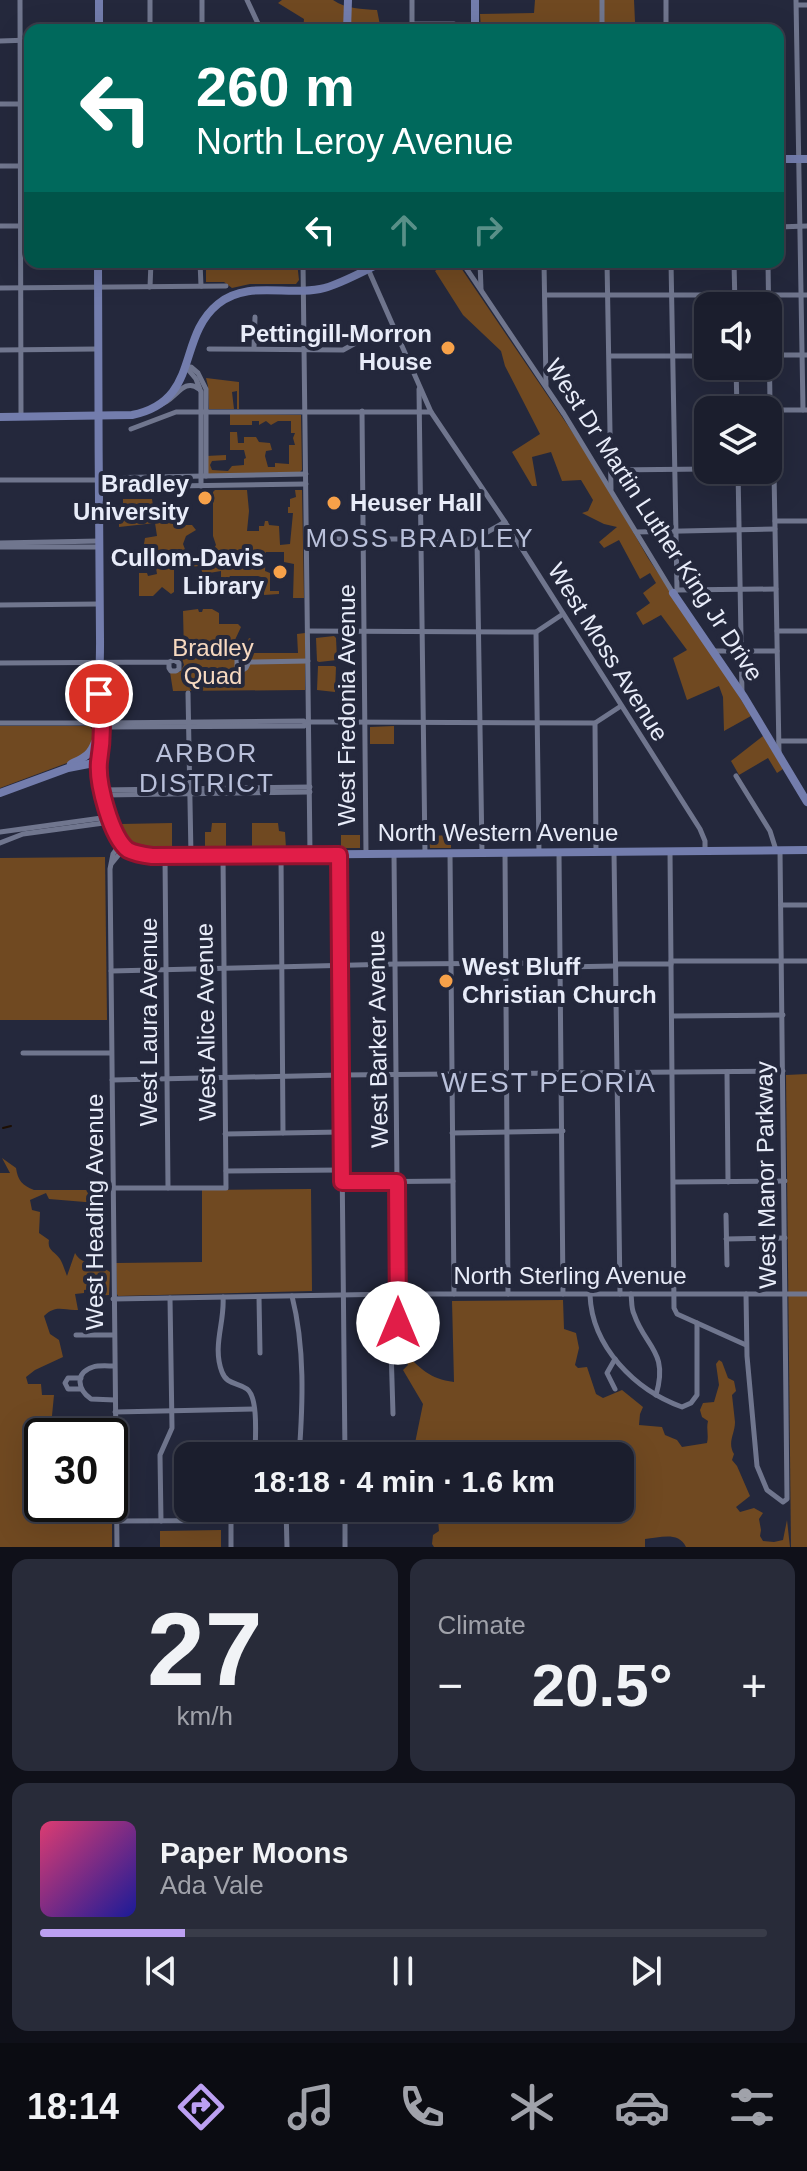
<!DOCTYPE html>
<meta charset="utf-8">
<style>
:root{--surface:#1b1e2d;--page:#282b39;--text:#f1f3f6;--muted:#a0a2aa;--line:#393c49;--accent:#bca0f2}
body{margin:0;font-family:Arial,sans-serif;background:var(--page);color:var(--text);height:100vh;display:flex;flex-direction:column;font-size:30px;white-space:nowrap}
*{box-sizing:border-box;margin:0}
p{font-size:26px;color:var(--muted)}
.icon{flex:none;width:44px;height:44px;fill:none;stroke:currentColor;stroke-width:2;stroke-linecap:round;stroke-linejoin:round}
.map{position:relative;height:1547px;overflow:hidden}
.panel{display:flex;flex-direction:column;gap:12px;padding:12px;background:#0f1019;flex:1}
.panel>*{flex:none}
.hud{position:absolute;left:24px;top:24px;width:760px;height:244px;border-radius:16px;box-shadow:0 8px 32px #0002,0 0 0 2px var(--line);background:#00695c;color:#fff;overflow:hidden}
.tools{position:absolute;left:694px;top:292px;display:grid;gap:16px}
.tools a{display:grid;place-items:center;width:88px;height:88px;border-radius:16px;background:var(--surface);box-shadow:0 8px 32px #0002,0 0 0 2px var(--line);font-size:40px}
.speed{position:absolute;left:24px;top:1418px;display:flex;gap:16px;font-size:40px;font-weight:700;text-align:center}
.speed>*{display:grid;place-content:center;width:104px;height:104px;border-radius:50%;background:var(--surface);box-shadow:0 8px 32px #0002,0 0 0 2px var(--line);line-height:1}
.speed .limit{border:4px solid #111;border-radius:12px;background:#fff;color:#111}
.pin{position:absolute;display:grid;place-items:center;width:68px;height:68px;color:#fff;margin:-34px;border:4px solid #fff;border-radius:50%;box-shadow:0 2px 8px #0007}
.me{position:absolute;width:88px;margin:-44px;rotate:0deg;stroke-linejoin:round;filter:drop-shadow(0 0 6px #0008)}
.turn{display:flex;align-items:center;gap:28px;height:168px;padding:0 40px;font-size:36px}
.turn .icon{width:104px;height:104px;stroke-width:2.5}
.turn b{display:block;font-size:56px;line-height:68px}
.lanes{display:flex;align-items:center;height:76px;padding:0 40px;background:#0003;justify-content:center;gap:40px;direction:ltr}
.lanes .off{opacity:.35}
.big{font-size:60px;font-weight:700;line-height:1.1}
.panel .tile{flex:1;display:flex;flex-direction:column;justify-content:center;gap:12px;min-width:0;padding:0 28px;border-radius:16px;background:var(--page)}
.panel .dial{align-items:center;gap:0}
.dial b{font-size:104px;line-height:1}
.song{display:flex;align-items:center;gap:24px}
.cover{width:96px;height:96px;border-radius:12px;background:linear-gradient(135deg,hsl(340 70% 55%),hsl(240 70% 35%))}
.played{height:8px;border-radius:4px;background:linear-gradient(90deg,var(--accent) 20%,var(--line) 20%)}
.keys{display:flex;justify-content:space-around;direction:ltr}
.heat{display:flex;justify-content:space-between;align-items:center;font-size:44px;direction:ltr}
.panel .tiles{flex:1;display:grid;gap:12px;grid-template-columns:1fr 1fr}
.tile:last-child{grid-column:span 2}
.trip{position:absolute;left:174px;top:1442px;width:460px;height:80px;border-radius:16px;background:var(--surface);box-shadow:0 8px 32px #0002,0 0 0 2px var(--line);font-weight:700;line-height:80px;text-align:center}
.dock{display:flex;height:128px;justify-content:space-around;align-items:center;background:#0b0c12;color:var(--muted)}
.dock .icon{width:56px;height:56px}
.dock .active{color:var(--accent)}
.dock b{font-size:36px;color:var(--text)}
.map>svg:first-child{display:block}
</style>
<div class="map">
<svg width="807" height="1547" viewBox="0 0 807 1547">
<rect width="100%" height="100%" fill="#24283c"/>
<g fill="#704921">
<path d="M 282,0 L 333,0 C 346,9 362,9 377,10 L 381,30 L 303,30 L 304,19 L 278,3 Z"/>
<path d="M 535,0 L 634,0 L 635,22 C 644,23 650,27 660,27 L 660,30 L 481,30 L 480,14 L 534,13 Z"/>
<path d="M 206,262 L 297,262 L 299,280 L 296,284 L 250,284 L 232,288 L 224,282 L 206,282 Z"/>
<path d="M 442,262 L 457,262 L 596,467 L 648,558 L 719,664 L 751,716 L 724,731 L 723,697 L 719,686 L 687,700 L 673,658 L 687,650 L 661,615 L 643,625 L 636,613 L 650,603 L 643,593 L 656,583 L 650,573 L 640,579 L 619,540 L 604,548 L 599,542 L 617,527 L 604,524 L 582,513 L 588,511 L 593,500 L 581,480 L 562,481 L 551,452 L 532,457 L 537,486 L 532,486 L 512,452 L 540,434 L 505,366 L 501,351 L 463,315 L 435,271 L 443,265 Z"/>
<path d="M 206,378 L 239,382 L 239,409 L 237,409 L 237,391 L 232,392 L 234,409 L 209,409 L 208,386 Z"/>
<path d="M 230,414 L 301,415 L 302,470 L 300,472 L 206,474 L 206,456 L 226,455 L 226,460 L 212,461 L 210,465 L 212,470 L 228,471 L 232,466 L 244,465 L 244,459 L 246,458 L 244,450 L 230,450 L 230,432 L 237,432 L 238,443 L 244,443 L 244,437 L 256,437 L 259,442 L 270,443 L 272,450 L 266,451 L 265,456 L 268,467 L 275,467 L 275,463 L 289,464 L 289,445 L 295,445 L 293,438 L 295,433 L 291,433 L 291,421 L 278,421 L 271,425 L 266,421 L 259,425 L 259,421 L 252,421 L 252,425 L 230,425 Z"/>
<path d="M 215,490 L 247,490 L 249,511 L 247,531 L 259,531 L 259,526 L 264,526 L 265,521 L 268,521 L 269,525 L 279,526 L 280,545 L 290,544 L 293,513 L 288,513 L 288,507 L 290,507 L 290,499 L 296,497 L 295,490 L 302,490 L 304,598 L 293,598 L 294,564 L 284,562 L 284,552 L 266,552 L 265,571 L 270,573 L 270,591 L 279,591 L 279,594 L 264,595 L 264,584 L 259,584 L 261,582 L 261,577 L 258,576 L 230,576 L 226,583 L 226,592 L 221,591 L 221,571 L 203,574 L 200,566 L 174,568 L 174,592 L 171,594 L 162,587 L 153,596 L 139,596 L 139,573 L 147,573 L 148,576 L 157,574 L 154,556 L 143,550 L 145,538 L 157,536 L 155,523 L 119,527 L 119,505 L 123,504 L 123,499 L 152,499 L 153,506 L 160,515 L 169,518 L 173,522 L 182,521 L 182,525 L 192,525 L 196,530 L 186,536 L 183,544 L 186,552 C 197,558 210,556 216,545 L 213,536 L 213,492 Z"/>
<path d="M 198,609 L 199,612 L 202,612 L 203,609 L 212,609 L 219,613 L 219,624 L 238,624 L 241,627 L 234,642 L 244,650 L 249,638 L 251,639 L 250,653 L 298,653 L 297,634 L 305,633 L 305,690 L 173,691 L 170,672 L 180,672 L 184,665 L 182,658 L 176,653 L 184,653 L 183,611 Z"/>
<path d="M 334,636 L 336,638 L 337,660 L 319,662 L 317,661 L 316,638 Z"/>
<path d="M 318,666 L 334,666 L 336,667 L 335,692 L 317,690 Z"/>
<path d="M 0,726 L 89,726 L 93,730 L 92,744 L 83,757 L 0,788 Z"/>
<path d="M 394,726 L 394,744 L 370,744 L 370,727 Z"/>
<path d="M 763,736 L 783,769 L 777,773 L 768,758 L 739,775 L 731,761 Z"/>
<path d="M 172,823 L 172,848 C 148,848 131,852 121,824 Z"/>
<path d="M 212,823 L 226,823 L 226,848 L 205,848 L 205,832 L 211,832 Z"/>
<path d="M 252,823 L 278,823 L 279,831 L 285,832 L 286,848 L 252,848 Z"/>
<rect x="341" y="835" width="19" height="13"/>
<path d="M 451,835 L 451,848 L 430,848 L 429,836 Z"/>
<path d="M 105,857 L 107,1020 L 0,1020 L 0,858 Z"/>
<path d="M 807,1074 L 807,1547 L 791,1547 L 786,1075 Z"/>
<path d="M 2,1158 L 16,1168 C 18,1181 22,1185 34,1190 L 102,1190 L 104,1201 L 97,1203 L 49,1199 L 46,1193 L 30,1200 L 32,1210 L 40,1212 L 39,1233 L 49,1240 C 47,1251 55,1251 60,1259 C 63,1264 65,1271 67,1276 L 75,1253 C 82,1266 99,1264 110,1272 L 109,1295 L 92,1296 L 92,1289 L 84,1290 L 84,1293 L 75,1294 L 78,1310 C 63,1311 57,1304 44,1316 L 50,1334 L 59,1340 L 63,1357 L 35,1370 L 26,1377 L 28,1384 L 41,1384 L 42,1395 L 54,1395 L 51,1426 L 45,1427 L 40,1448 L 32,1461 L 42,1466 L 41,1497 L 35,1504 L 43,1504 L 48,1519 L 47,1523 L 112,1523 L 112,1547 L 0,1547 L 0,1173 L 10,1173 Z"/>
<path d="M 311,1189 L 312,1291 L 118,1296 L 117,1294 L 116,1263 L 202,1262 L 202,1190 Z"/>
<path d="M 563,1300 L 564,1329 L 576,1333 L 579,1348 L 575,1365 L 578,1368 L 587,1367 L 596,1394 L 603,1398 L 622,1390 L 643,1407 L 640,1414 L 639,1425 L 662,1427 L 665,1435 L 677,1440 L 682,1447 L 707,1443 C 709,1435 706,1429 708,1421 L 702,1417 L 700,1410 L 703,1403 L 714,1402 L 719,1385 L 716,1364 L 719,1360 L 722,1362 L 728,1378 L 734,1381 L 736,1391 L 732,1395 C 733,1404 734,1413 735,1422 C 735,1434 727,1442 734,1454 L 732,1460 L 737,1466 L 750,1496 L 736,1507 L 740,1512 L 754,1508 L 763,1513 L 759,1519 L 761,1530 L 760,1536 L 763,1541 L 774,1542 L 783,1540 L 787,1520 L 790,1547 L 686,1547 C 678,1531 660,1538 645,1539 L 645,1547 L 434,1547 L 432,1544 L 433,1535 L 439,1531 L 437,1508 L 620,1508 L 620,1456 L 418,1456 L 415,1443 L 423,1404 L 403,1370 L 408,1365 L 403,1352 C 421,1368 429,1379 454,1382 L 452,1301 Z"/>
<path d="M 221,1530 L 221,1547 L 160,1547 L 160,1531 Z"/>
</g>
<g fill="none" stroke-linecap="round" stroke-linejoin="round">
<path stroke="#1c0e02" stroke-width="2" d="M 3,1128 L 11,1126"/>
<g stroke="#70768e" stroke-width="5">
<path d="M 20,0 L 21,417"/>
<path d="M 150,0 L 150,30"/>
<path d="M 202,0 L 202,30"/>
<path d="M 247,0 L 261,30"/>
<path d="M 412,0 L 412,30"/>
<path d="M 602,0 L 602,30"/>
<path d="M 666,0 L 666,30"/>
<path d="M 796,0 L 803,410"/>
<path d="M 797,5 L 807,5"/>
<path d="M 412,24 L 454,24"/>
<path d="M 0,41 L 30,40"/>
<path d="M 0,104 L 30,104"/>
<path d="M 0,166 L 30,166"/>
<path d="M 0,226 L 30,226"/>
<path d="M 778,227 L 807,226"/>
<path d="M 200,262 L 201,286"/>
<path d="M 303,262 L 310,854"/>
<path d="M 365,262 L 431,412 L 505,522 L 700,829 L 705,841 L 705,851"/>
<path d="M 462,262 L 564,414 L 673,593 L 677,590 L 671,262"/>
<path d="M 480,262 L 481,289"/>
<path d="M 544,262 L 546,385"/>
<path d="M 607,262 L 611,489"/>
<path d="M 734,262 L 735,306"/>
<path d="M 768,262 L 770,403 L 773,416 L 779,752"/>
<path d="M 150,287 L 151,262"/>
<path d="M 0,288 L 226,286"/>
<path d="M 545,295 L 807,295"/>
<path d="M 254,348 L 255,317"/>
<path d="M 209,349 L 343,350 L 363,339"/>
<path d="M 0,350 L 97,349"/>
<path d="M 768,355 L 807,355"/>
<path d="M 610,356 L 708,356"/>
<path d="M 736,366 L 737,410"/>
<path d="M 186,367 L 196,379 L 201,392 L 201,486"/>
<path d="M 186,367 L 191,367 L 198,373 L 206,389 L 206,476"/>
<path d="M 419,389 L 425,854"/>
<path d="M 159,405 C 175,402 183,376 199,389"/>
<path d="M 772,410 L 807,410"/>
<path d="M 362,411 L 366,854"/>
<path d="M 131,429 L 176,412 L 431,412"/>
<path d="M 611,470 L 708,469"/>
<path d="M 738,470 L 742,693"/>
<path d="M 99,478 L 306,474"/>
<path d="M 0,480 L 98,480"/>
<path d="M 100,492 L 108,487 L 306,484"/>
<path d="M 775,521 L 807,521"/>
<path d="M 636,532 L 775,529"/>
<path d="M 477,538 L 482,853"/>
<path d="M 307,539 L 475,539 L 505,522"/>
<path d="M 0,543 L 99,541"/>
<path d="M 0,547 L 99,547"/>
<path d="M 677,590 L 776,589"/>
<path d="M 0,605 L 99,604"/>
<path d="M 308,631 L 536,632 L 563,614"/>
<path d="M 777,631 L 807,631"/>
<path d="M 536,632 L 539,853"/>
<path d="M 714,651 L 777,651"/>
<path d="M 249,662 L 246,668 L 243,670 L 237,667 L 237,659 L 243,656 L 247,658 L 249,662 L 308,661"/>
<path d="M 0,663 L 169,662 L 174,660 L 179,663 L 179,669 L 176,671 L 171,671 L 169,668 L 169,662"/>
<path d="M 188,693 L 191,856"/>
<path d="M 0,723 L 97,723"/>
<path d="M 102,723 L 304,721 L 305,724"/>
<path d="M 595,723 L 596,852"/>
<path d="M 102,727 L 304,726 L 309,722 L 338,722 L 595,723 L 621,706"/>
<path d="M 779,741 L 807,741"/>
<path d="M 736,776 L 770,831 L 776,850"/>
<path d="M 102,790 L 310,787"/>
<path d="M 104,795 L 310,792"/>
<path d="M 0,832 L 109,817"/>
<path d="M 0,843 L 23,834 L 111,822"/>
<path d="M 670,851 L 674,1308 L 677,1314 L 746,1345"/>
<path d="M 614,852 L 620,1294"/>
<path d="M 450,853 L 454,1294"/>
<path d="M 505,853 L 508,1294"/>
<path d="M 559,853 L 563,1294"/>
<path d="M 281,855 L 283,1133"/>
<path d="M 339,855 L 345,1456"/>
<path d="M 165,857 L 168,1188"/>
<path d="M 112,863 L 125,847"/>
<path d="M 781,905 L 807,905"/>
<path d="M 671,961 L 807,961"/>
<path d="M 616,964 L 671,964"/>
<path d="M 561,967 L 616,966"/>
<path d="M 111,971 L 396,964 L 560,963"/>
<path d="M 672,1016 L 783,1015"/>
<path d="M 23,1053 L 111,1053"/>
<path d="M 727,1072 L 728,1182"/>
<path d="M 112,1080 L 341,1075 L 783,1071"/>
<path d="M 452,1133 L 563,1131"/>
<path d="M 225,1134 L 341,1132"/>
<path d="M 226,1171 L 342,1170"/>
<path d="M 342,1182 L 453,1181"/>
<path d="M 674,1182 L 785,1181"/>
<path d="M 112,1188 L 226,1188 L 223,855"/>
<path d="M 726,1215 L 727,1265"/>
<path d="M 726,1239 L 785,1238"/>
<path d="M 631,1294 C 632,1301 631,1308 634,1314 C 645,1347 669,1351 656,1395"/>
<path d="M 746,1294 L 747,1356 L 757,1466 L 767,1490 L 783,1502 L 787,1499 L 780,850"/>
<path d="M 590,1295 C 592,1347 635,1390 682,1407 L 691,1403 L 697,1395 L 697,1323"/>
<path d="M 292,1296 C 305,1347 303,1403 299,1456"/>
<path d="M 223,1297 C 225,1322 212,1346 222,1372 C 227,1385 237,1382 247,1389 C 259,1398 255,1441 255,1456"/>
<path d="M 259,1297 L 260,1353"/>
<path d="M 113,1299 L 398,1294 L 807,1294"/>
<path d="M 397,1330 L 431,1344"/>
<path d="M 76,1335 L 113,1335"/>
<path d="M 114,1366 C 108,1366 99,1365 93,1367 C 74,1373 78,1390 91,1399 L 115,1400"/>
<path d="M 80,1389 L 68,1389 L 65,1383 L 68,1378 L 81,1378"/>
<path d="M 615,1389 L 607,1373 L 615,1359"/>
<path d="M 115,1412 L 254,1409"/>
<path d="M 393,1414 L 391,1348 L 397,1330 L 398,1294 L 394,854"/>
<path d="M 206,1508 L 206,1521"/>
<path d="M 286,1508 L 287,1547"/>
<path d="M 345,1508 L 345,1547"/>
<path d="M 345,1516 L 428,1515"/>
<path d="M 116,1521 L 345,1520"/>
<path d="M 161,1521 L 160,1455 L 172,1428 L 170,1298"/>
<path d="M 117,1547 L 110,869 L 113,854 L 121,843"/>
<path d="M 231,1547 L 231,1508"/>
</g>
<g stroke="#737dad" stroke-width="8">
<path d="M 475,0 L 475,30"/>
<path d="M 99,30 L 99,0"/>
<path d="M 347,30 L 348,0"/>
<path d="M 778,159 L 807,159"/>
<path d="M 98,262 C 98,387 99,513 100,638 C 101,703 87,774 116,835 C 124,852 140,855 157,856 L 807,850"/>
<path d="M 0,417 L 132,415 C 201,401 176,338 218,304 C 247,280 286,296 320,289 C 337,286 366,270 382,262"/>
<path d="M 673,593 L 744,697 L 807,802"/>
<path d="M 71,764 C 83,758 90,756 95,742"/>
<path d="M 0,793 L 68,768 L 99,762"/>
</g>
</g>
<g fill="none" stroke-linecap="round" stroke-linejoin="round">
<defs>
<path id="route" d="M 99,694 C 100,704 102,715 102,725 C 102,738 101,750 99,762 C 97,783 111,837 128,850 C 136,854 144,855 152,856 L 339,855 L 342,1182 L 397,1182 L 398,1323"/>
</defs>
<use href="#route" stroke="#92132f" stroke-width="20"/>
<use href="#route" stroke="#e11d48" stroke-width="14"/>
</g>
<g fill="#f7a149" stroke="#24283c" stroke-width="3">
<circle cx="448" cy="348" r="8"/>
<circle cx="205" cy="498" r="8"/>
<circle cx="334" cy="503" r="8"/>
<circle cx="280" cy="572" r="8"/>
<circle cx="446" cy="981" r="8"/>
</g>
<g text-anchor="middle" stroke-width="8" stroke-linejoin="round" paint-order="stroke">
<g font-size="24" font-weight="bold" fill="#e8ecf9" stroke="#24283c" text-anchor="end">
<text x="432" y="342">Pettingill-Morron<tspan x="432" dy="28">House</tspan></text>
<text x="189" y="492">Bradley<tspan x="189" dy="28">University</tspan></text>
<text x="350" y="511" text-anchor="start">Heuser Hall</text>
<text x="264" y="566">Cullom-Davis<tspan x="264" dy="28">Library</tspan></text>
<text x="462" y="975" text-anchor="start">West Bluff<tspan x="462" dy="28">Christian Church</tspan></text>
</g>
<g font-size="24" fill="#e8ecf9" stroke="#24283c">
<text transform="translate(654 520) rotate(57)" y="8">West Dr Martin Luther King Jr Drive</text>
<text transform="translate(608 652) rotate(58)" y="8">West Moss Avenue</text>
<text transform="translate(347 705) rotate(-90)" y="8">West Fredonia Avenue</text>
<text x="498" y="841">North Western Avenue</text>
<text transform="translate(149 1022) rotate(-90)" y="8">West Laura Avenue</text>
<text transform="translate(206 1022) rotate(-91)" y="8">West Alice Avenue</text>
<text transform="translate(378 1039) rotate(-91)" y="8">West Barker Avenue</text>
<text transform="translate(766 1175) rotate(-91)" y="8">West Manor Parkway</text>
<text transform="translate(95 1212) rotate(-90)" y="8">West Heading Avenue</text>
<text x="570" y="1284">North Sterling Avenue</text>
</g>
<g font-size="24" fill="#f7d9c0" stroke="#24283c">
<text x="213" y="656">Bradley<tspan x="213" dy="28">Quad</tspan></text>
</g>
<g font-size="26" letter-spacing="2" fill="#b9c0da" stroke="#24283c">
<text x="420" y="547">MOSS BRADLEY</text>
<text x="207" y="762">ARBOR<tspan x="207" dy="30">DISTRICT</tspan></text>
</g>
<g font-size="28" letter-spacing="2" fill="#b9c0da" stroke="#24283c">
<text x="549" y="1092">WEST PEORIA</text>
</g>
</g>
</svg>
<div class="tools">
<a><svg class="icon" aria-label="sound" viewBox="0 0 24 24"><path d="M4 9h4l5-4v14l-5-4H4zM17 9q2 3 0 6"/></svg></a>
<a><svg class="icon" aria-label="layers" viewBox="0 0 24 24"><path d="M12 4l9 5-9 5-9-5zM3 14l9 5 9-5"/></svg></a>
</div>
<div class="speed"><div class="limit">30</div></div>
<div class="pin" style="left:99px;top:694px;background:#d93025"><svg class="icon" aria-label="arrive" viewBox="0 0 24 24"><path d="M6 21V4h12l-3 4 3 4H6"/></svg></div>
<svg class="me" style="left:398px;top:1323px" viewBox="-20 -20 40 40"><circle r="19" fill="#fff"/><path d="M0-13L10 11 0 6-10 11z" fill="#e11d48"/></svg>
<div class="trip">18:18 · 4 min · 1.6 km</div>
<div class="hud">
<div class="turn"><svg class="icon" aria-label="left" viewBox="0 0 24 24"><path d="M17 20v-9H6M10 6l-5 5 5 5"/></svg><div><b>260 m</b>North Leroy Avenue</div></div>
<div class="lanes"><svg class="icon" aria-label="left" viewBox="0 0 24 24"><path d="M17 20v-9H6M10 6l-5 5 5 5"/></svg><svg class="icon off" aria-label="ahead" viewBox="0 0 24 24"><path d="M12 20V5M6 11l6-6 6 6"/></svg><svg class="icon off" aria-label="right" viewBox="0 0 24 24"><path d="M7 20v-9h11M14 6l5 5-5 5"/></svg></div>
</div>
</div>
<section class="panel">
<div class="tiles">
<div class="tile dial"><b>27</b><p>km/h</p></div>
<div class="tile"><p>Climate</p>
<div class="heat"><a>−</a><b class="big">20.5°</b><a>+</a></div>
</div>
<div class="tile">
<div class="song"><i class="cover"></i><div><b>Paper Moons</b><p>Ada Vale</p></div></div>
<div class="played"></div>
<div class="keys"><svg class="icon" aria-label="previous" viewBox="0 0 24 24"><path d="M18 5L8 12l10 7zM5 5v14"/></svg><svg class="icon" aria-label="pause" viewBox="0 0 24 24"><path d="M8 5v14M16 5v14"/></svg><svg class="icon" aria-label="next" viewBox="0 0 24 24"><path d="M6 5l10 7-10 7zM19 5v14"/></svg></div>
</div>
</div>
</section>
<nav class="dock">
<b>18:14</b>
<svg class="icon active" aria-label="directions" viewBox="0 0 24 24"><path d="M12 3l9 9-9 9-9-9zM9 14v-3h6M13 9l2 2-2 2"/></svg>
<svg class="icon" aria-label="music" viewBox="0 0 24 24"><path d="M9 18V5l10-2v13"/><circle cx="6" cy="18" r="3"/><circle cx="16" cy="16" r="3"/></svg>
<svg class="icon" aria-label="phone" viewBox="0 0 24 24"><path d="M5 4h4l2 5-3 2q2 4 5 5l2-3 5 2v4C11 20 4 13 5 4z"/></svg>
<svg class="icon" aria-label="climate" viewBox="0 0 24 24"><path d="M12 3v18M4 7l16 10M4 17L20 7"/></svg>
<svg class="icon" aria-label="car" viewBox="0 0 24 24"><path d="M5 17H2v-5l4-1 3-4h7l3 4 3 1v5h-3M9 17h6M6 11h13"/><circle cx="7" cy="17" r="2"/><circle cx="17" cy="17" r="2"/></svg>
<svg class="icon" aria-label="filters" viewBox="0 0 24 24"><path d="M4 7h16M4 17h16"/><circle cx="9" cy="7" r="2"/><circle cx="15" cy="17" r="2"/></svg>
</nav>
